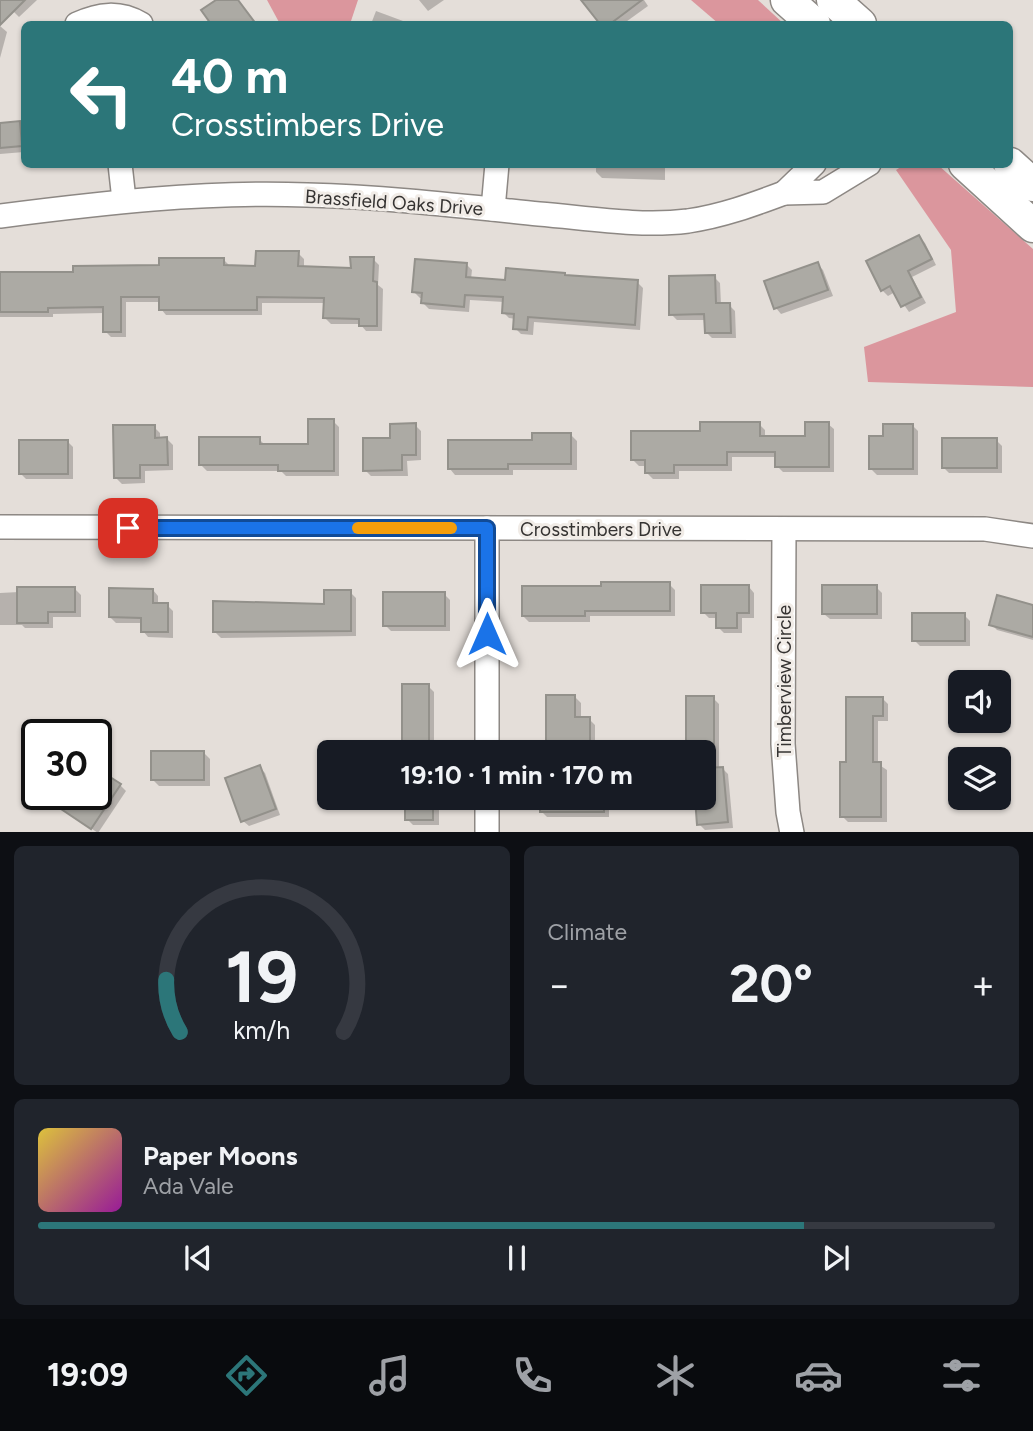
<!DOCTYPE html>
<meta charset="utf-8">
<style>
:root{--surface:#171b24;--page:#20242c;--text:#f1f3f6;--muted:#9ea1a6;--line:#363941;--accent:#2c7679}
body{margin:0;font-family:Figtree,sans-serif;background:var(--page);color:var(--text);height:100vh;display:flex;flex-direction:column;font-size:26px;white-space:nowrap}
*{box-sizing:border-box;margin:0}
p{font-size:23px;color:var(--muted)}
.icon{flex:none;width:38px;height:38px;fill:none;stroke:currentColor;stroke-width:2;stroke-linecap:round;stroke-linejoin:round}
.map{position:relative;height:832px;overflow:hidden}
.side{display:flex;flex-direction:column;gap:14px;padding:14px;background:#0d0f14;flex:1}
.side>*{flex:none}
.banner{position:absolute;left:21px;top:21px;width:992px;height:147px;border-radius:10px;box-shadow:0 2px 5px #0004;background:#2c7679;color:#fff;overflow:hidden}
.fabs{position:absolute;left:948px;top:670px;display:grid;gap:14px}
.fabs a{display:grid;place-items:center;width:63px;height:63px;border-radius:10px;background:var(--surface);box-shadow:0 2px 5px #0004;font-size:35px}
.speed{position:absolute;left:21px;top:719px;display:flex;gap:14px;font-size:35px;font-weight:700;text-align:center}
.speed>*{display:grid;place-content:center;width:91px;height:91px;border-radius:50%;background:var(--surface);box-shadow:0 2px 5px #0004;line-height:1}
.speed .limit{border:4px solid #111;border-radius:10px;background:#fff;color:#111}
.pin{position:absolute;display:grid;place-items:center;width:60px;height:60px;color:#fff;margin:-30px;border-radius:14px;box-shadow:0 4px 10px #0006}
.me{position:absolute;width:77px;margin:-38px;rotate:0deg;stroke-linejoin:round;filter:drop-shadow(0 0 5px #0008)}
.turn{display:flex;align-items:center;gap:24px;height:147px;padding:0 35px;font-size:32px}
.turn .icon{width:91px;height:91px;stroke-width:2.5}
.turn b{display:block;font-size:49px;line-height:60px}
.big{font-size:52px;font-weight:700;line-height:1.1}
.side .widget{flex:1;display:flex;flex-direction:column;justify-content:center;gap:10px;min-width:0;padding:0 24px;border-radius:10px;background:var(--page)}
.side .dial{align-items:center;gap:0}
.dial svg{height:182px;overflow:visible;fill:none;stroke:var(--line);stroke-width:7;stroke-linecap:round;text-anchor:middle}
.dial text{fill:var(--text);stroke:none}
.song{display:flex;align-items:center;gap:21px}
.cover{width:84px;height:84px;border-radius:10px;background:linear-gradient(135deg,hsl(50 70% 55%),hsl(300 70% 35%))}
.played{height:7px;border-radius:4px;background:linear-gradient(90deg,var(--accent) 80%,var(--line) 80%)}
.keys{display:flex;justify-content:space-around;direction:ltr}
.heat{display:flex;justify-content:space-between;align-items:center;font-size:38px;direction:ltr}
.side .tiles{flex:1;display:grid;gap:14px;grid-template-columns:1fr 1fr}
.widget:last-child{grid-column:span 2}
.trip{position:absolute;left:317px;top:740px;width:399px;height:70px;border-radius:10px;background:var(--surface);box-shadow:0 2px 5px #0004;font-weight:700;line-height:70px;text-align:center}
.tab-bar{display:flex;height:112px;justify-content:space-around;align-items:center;background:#090b0e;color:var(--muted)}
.tab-bar .icon{width:49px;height:49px}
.tab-bar .on{color:var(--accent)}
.tab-bar b{font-size:32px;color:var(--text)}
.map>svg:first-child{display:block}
</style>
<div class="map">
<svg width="1033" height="833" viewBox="0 0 1033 833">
<rect width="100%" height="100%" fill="#e4ded9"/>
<g fill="#db969d">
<path d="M 267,0 L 358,0 L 350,24 L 280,24 Z"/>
<path d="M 691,0 L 758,0 L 784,24 L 719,24 Z"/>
<path d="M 904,165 L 938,165 L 1033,249 L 1033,387 L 868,382 L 864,347 L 956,312 L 951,250 L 896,170 Z"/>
</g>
<g fill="#0003">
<path d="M 2,0 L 37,0 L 19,17 Z"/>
<path d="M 419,0 L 444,0 L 428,11 Z"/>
<path d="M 583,0 L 644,0 L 648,6 L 623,24 L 602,24 Z"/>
<path d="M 376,11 L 403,21 L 406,24 L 371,24 Z"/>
<path d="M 0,26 L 7,32 L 0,58 Z"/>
<path d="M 19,123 L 24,128 L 24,152 L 0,154 L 0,125 Z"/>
<path d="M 596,164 L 665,164 L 665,180 L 602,178 L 596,172 Z"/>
<path d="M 919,237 L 925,243 L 936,265 L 912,277 L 926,303 L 909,312 L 895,292 L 888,296 L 882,290 Z"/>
<path d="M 298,253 L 304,259 L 304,268 L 353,270 L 373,259 L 379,265 L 378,285 L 383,289 L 382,331 L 366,331 L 360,324 L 331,324 L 325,318 L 325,303 L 262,303 L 262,315 L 166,315 L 161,309 L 161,302 L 126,302 L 126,337 L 111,337 L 105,331 L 104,313 L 53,314 L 53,317 L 0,317 L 0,273 L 74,273 L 224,260 L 231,267 L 257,268 Z"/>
<path d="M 466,264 L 472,270 L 471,279 L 506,282 L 566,277 L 637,282 L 643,288 L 640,330 L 534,322 L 533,335 L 521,334 L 515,328 L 516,319 L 509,318 L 503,312 L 504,302 L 470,300 L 469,312 L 429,309 L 423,303 L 424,298 L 420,298 L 414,292 Z"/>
<path d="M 817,264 L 823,270 L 833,296 L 781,314 L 776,308 Z"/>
<path d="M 714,277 L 720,283 L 721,305 L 729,305 L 735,311 L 736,338 L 712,338 L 706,332 L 706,320 L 677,320 L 671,314 Z"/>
<path d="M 333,421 L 339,427 L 339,476 L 286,476 L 281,471 L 207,471 L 201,465 L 259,439 L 265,445 L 310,446 Z"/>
<path d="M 759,424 L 765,430 L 765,438 L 806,438 L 828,424 L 834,429 L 834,472 L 783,472 L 777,466 L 777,457 L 732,457 L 732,471 L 679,471 L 679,479 L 653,479 L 647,473 L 647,466 L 639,466 L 633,460 L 701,433 Z"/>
<path d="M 415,425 L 421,431 L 421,460 L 407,461 L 408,476 L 371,476 L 365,470 L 392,440 Z"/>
<path d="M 912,425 L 918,431 L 918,475 L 877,475 L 871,469 L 885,438 Z"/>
<path d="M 154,427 L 160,433 L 160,439 L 167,439 L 173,445 L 173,470 L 145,471 L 145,483 L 122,484 L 116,478 Z"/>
<path d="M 571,435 L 577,441 L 577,470 L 513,470 L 513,475 L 455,475 L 450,469 Z"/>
<path d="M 996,440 L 1002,446 L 1002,473 L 949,473 L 943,467 Z"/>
<path d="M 67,441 L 73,447 L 73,479 L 26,479 L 20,473 Z"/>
<path d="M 669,584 L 675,590 L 675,616 L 590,616 L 590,622 L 529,622 L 523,616 Z"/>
<path d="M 749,587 L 754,593 L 754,618 L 742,618 L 742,633 L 724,633 L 718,627 L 718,618 L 709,618 L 703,612 Z"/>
<path d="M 876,587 L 882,593 L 882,619 L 830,619 L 824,614 Z"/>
<path d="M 75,589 L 81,595 L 81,617 L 53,617 L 53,628 L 25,628 L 22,625 L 0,625 L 0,593 Z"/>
<path d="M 153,590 L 158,596 L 158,605 L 167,605 L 173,611 L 173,638 L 148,637 L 143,631 L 143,623 L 116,623 L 110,617 Z"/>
<path d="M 350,592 L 356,598 L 356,636 L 221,638 L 215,632 L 326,606 Z"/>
<path d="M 444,594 L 450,600 L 450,631 L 391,631 L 385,625 Z"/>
<path d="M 1033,607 L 1033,640 L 997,630 L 991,624 Z"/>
<path d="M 964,615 L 970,621 L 970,646 L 920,646 L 914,640 Z"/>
<path d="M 428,686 L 434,692 L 434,751 L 410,751 L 404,745 Z"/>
<path d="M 547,697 L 575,697 L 581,703 L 581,719 L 589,719 L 595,725 L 595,747 L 583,747 L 583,752 L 547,752 Z"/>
<path d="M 713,698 L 719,704 L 719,769 L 722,768 L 728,774 L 733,828 L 705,830 L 699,824 L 697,798 L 704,798 L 704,752 L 693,752 L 692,748 L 687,743 Z"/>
<path d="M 882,698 L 888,704 L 888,721 L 878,721 L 878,764 L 887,770 L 887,822 L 848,822 L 842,816 L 848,764 Z"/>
<path d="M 204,753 L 210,759 L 210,786 L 159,786 L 153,780 Z"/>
<path d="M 259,767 L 265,773 L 280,815 L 249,826 L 243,821 Z"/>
<path d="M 120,785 L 126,791 L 98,833 L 63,809 Z"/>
<path d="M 407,798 L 439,798 L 439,825 L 413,825 L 407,819 Z"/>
<path d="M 541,798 L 609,798 L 609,817 L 547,817 L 541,811 Z"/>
</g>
<g fill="#acaaa4" stroke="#93918b" stroke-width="2">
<path d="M 0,0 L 25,0 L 0,25 Z"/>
<path d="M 216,0 L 238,0 L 256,24 L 211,24 L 201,10 Z"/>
<path d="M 581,0 L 642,0 L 610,24 L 600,24 Z"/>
<path d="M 20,121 L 22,146 L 0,148 L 0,123 Z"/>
<path d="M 919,235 L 932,259 L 908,271 L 921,297 L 901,307 L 890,286 L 881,291 L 866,261 Z"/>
<path d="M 256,251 L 299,251 L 298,266 L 351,268 L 350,257 L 374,257 L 373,281 L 377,282 L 377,326 L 359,326 L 359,319 L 323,318 L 324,298 L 257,297 L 257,310 L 159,310 L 159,297 L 121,297 L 121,332 L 103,332 L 103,307 L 48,308 L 48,312 L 0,312 L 0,272 L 73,272 L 73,266 L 159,265 L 159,258 L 224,258 L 224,265 L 255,266 Z"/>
<path d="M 415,259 L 467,263 L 466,277 L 505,280 L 506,268 L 565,273 L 565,275 L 638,280 L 635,325 L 528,317 L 527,330 L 513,329 L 514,314 L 502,313 L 503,297 L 465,295 L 464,307 L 421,303 L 422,293 L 412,292 Z"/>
<path d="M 818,262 L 828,290 L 774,309 L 764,281 Z"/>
<path d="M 715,275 L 716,303 L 730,303 L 731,333 L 705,333 L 704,314 L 669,315 L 669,276 Z"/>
<path d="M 308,419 L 334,419 L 334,471 L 278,471 L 278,465 L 199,465 L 199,437 L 260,437 L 260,444 L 308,444 Z"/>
<path d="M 700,422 L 760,422 L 760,436 L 805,436 L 805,422 L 829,422 L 829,467 L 775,467 L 775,452 L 727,452 L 727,465 L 674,465 L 674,473 L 645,473 L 645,460 L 631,460 L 631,431 L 700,431 Z"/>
<path d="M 416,423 L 416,455 L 402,455 L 402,470 L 363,471 L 363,438 L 390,438 L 390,424 Z"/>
<path d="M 883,424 L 913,424 L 913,469 L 869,469 L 869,436 L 883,436 Z"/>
<path d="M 113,425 L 155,425 L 155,438 L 167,437 L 168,465 L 140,465 L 140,478 L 114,478 Z"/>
<path d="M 532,433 L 571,433 L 571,464 L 508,464 L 508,469 L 448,469 L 448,440 L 532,440 Z"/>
<rect x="942" y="438" width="55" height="30"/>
<rect x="19" y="440" width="49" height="34"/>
<path d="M 601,582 L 670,582 L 670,611 L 585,611 L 585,616 L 522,616 L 522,586 L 601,586 Z"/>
<path d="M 701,585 L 749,585 L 749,613 L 737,613 L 737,628 L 716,628 L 716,613 L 701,613 Z"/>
<rect x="822" y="585" width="55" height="29"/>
<path d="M 17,587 L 75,587 L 75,612 L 48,612 L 48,623 L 17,623 Z"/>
<path d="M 109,588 L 153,589 L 153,603 L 168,603 L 168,632 L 141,632 L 141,618 L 109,617 Z"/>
<path d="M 324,590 L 351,590 L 351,631 L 213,632 L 213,601 L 324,604 Z"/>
<rect x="383" y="592" width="62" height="34"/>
<path d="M 997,595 L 1033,605 L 1033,637 L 989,625 Z"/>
<rect x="912" y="613" width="53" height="28"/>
<rect x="402" y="684" width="27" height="62"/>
<path d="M 546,695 L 575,695 L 575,717 L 590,717 L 590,742 L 546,742 Z"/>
<rect x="686" y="696" width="28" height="48"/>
<path d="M 846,697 L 883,697 L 883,716 L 873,716 L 873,762 L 881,762 L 881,817 L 840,817 L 840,762 L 846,762 Z"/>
<rect x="151" y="751" width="53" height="29"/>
<path d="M 260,765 L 276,809 L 241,822 L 225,778 Z"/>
<path d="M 723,767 L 728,822 L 697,825 L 695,798 L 704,798 L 704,768 Z"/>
<path d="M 96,768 L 121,784 L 91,829 L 61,809 L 71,794 L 96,794 Z"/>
<rect x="405" y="798" width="28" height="22"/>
<rect x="540" y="798" width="64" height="14"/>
</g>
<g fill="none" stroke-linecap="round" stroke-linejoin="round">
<defs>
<g id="street">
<path d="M 77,24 C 99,14 119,11 141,24"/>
<path d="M 120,164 L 124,200"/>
<path d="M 814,164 L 784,193 L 823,192 L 869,164"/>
<path d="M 493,209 L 497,164"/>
<path d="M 0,216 C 102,203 204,191 307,195 C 385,197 462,206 539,214 C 588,218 639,227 688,221 C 722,216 752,205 784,193"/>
<path d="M 0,527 L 985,529 L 1033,536"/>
<path d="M 784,529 L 783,744 L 788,812 L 792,833"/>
<path d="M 487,752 L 487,528"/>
<path d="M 487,833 L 487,798"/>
</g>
<g id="secondary">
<path d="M 787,0 L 814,24"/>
<path d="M 833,0 L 860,24"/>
<path d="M 965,164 L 1033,226"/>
<path d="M 1010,164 L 1033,185"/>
</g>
</defs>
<use href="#street" stroke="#8d8884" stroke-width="26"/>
<use href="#secondary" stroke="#8d8884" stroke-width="35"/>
<use href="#street" stroke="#fff" stroke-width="23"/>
<use href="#secondary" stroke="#fff" stroke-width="32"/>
</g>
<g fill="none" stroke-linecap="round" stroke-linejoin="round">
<defs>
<path id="route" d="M 128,528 L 487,528 L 487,634"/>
</defs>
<use href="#route" stroke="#114b97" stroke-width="18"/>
<use href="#route" stroke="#1a73e8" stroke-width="12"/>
<path stroke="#f59e0b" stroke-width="12" d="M 358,528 L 451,528"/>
</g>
<g text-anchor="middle" stroke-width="6" stroke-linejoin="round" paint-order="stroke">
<g font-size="19" fill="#353332" stroke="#f1ece7">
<text transform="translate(394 202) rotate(4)" y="7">Brassfield Oaks Drive</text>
<text x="601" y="536">Crosstimbers Drive</text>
<text transform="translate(784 681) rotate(-90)" y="7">Timberview Circle</text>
</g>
</g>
</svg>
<div class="fabs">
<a><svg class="icon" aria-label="sound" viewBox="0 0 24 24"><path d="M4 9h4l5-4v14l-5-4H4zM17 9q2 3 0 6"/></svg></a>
<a><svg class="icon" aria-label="layers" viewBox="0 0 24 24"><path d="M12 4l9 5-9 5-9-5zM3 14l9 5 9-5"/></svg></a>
</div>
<div class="speed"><div class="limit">30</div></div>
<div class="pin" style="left:128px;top:528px;background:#d93025"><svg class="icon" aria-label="arrive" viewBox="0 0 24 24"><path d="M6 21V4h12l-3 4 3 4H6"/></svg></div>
<svg class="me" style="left:487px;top:634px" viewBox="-20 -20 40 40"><path d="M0-17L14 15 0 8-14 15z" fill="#1a73e8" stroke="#fff" stroke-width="4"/></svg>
<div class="trip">19:10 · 1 min · 170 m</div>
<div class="banner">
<div class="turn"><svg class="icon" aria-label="left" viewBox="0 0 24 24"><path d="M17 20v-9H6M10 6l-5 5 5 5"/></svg><div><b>40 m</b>Crosstimbers Drive</div></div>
</div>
</div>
<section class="side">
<div class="tiles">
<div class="widget dial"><svg viewBox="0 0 100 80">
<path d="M14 69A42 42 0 1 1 86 69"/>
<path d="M14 69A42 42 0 0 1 8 46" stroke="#2c7679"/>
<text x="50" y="56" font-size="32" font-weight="700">19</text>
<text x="50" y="72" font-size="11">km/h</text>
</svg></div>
<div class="widget"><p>Climate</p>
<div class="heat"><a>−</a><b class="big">20°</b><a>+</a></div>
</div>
<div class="widget">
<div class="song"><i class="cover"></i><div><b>Paper Moons</b><p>Ada Vale</p></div></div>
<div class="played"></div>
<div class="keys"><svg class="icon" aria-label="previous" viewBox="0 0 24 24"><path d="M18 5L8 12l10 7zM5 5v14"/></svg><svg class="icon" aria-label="pause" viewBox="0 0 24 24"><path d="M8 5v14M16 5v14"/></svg><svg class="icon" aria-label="next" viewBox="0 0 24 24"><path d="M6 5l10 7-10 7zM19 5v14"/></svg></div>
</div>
</div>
</section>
<nav class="tab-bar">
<b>19:09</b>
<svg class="icon on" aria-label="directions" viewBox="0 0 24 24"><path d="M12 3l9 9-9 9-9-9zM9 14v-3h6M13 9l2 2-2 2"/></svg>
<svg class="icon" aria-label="music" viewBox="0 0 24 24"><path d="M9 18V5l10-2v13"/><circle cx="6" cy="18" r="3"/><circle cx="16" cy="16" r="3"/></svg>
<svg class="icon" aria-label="phone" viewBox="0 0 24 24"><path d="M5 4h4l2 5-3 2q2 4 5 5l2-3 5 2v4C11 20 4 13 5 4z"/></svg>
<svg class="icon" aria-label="climate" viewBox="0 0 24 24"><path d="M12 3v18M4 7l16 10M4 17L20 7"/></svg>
<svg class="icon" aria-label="car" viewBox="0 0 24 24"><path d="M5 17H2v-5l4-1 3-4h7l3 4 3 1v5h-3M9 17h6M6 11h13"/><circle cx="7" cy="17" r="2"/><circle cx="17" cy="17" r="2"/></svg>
<svg class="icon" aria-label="filters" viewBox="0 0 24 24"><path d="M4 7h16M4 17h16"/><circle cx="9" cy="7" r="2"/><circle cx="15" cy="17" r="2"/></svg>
</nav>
